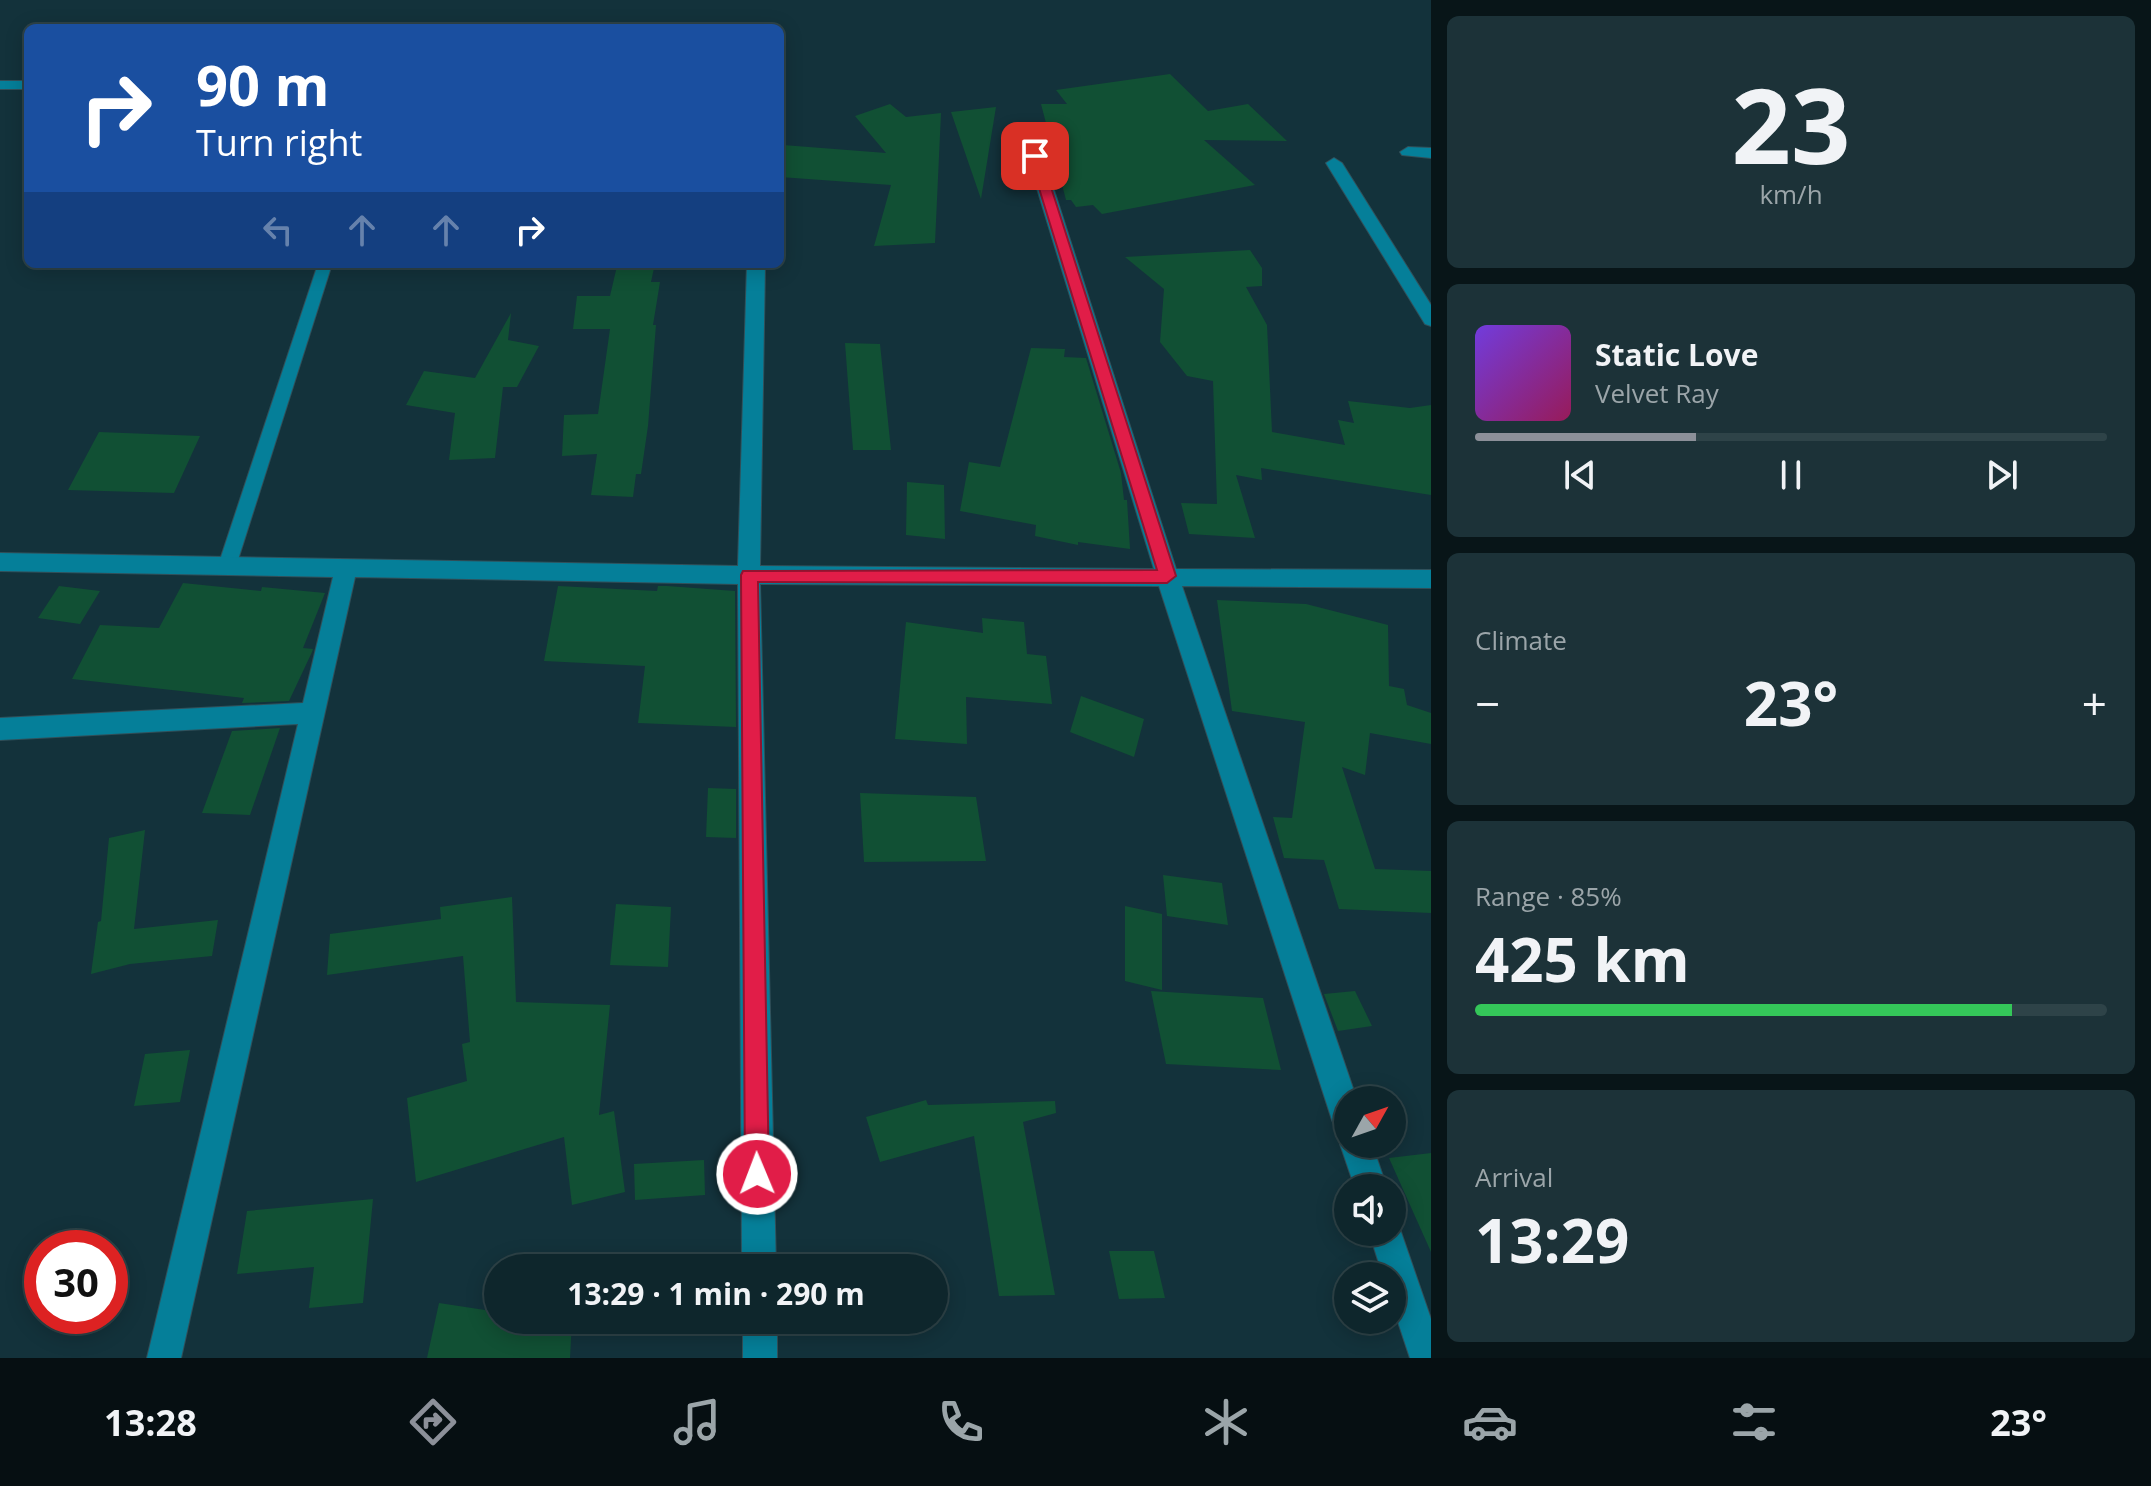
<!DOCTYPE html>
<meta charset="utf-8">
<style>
:root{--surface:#0e262c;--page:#1c3238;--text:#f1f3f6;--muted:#9ba5a9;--line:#2e4348;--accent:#8c9099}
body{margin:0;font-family:"Open Sans",sans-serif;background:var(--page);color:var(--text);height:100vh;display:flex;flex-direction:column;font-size:30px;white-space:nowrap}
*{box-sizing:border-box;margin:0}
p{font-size:26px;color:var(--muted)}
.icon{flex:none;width:44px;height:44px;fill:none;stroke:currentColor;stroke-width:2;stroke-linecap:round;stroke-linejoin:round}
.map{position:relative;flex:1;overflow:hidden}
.panel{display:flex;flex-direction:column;gap:16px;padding:16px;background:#081518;width:720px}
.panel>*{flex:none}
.hud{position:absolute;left:24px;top:24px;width:760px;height:244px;border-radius:12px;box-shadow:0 4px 20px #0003,0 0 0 2px var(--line);background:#1a4fa0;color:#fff;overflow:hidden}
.needle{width:52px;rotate:50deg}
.controls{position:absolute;left:1334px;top:1086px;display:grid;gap:16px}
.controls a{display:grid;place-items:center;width:72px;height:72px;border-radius:50%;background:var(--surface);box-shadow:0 4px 20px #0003,0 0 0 2px var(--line);font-size:40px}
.speed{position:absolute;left:24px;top:1230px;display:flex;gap:16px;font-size:40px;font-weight:700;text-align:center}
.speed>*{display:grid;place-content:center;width:104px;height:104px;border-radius:50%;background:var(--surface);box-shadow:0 4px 20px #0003,0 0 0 2px var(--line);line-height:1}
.speed .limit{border:12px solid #d22;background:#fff;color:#111}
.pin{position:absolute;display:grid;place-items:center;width:68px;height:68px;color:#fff;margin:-34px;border-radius:16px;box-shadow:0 4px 12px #0006}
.me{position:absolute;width:88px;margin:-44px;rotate:359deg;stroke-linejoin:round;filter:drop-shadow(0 0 6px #0008)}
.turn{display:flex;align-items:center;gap:28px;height:168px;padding:0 40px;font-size:36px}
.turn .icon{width:104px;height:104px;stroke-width:2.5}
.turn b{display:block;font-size:56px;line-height:68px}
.lanes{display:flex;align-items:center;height:76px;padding:0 40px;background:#0003;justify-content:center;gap:40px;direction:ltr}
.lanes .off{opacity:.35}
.big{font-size:60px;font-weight:700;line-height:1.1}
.panel .widget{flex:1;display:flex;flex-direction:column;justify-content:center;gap:12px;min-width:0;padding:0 28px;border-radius:12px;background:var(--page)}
.panel .dial{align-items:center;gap:0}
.dial b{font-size:104px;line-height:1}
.song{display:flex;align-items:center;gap:24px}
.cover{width:96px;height:96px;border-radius:12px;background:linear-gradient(135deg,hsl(260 70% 55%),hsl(330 70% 35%))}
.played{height:8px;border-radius:4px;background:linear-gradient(90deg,var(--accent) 35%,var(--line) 35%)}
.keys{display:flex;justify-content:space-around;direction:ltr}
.heat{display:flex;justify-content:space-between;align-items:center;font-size:44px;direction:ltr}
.charge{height:12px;border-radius:6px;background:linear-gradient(90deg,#34c759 85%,var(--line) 0)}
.trip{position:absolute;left:484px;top:1254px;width:464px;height:80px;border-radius:40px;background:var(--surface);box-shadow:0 4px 20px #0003,0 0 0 2px var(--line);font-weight:700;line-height:80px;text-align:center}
.tabs{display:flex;height:128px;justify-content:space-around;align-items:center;background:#060f12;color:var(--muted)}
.tabs .icon{width:56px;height:56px}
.tabs .active{color:var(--accent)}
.tabs b{font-size:36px;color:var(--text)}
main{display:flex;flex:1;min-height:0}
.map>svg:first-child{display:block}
</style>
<main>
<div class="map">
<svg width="1431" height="1358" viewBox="0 0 1431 1358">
<rect width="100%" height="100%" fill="#13323b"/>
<g fill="#115034">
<path d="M 1170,74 L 1208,111 L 1248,104 L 1287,141 L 1204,140 L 1255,185 L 1102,214 L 1093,205 L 1076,207 L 1071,200 L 1066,200 L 1041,104 L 1067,104 L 1056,90 Z"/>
<path d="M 890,104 L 906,117 L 941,113 L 935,243 L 874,246 L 891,185 L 780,177 L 783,145 L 886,153 L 855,116 Z"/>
<path d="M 996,107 L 981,199 L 951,112 Z"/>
<path d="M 1250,250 L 1262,268 L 1262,286 L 1246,287 L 1267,325 L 1272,432 L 1345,445 L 1338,420 L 1354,423 L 1348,401 L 1410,408 L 1431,405 L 1431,495 L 1261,468 L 1262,480 L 1236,475 L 1255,538 L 1189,534 L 1181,503 L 1217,504 L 1213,381 L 1187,376 L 1160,342 L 1164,289 L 1125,257 Z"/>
<path d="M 617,266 L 654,268 L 651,282 L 660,282 L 653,325 L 656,325 L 648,426 L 641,474 L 636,474 L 633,497 L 591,495 L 597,454 L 562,456 L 564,415 L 598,414 L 610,329 L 573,329 L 577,296 L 610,296 Z"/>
<path d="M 511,313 L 508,340 L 539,346 L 517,387 L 503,387 L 495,458 L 449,460 L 455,413 L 406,405 L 424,371 L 475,378 Z"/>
<path d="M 845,343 L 880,344 L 891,450 L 853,450 Z"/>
<path d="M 1031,348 L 1065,349 L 1064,357 L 1086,358 L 1121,473 L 1124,500 L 1127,500 L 1130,549 L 1078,542 L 1078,545 L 1035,536 L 1036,525 L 960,511 L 969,462 L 1000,467 Z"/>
<path d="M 99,432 L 200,436 L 174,493 L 68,490 Z"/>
<path d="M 907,482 L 944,485 L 945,539 L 906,535 Z"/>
<path d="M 183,583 L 261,591 L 262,587 L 325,593 L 303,648 L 313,649 L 312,652 L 289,701 L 242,703 L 244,698 L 72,679 L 100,625 L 159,628 Z"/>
<path d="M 59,586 L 100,591 L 80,624 L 38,618 Z"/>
<path d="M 558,586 L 657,591 L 658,586 L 667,586 L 735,591 L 736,727 L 638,723 L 645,666 L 544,661 Z"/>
<path d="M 1217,600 L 1306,604 L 1388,625 L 1389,686 L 1404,689 L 1407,705 L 1431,713 L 1431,744 L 1370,733 L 1365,775 L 1342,767 L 1375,869 L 1431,871 L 1431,913 L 1339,909 L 1324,860 L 1284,858 L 1273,817 L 1292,818 L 1305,722 L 1232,711 Z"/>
<path d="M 982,618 L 1024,622 L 1027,654 L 1046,656 L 1052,704 L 966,697 L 967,744 L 895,739 L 906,622 L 983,633 Z"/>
<path d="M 1081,696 L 1144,719 L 1134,757 L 1070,732 Z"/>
<path d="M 280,728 L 250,815 L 202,813 L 232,731 Z"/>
<path d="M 708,788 L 736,789 L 736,838 L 706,837 Z"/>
<path d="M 860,793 L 976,797 L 986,861 L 864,862 Z"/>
<path d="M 145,830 L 134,929 L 218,920 L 212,956 L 130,964 L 91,974 L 98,922 L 101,921 L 109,838 Z"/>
<path d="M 1163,875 L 1222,883 L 1228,925 L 1167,916 Z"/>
<path d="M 512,897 L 516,1002 L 610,1005 L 599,1115 L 614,1111 L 625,1192 L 572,1205 L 564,1137 L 416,1182 L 407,1098 L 467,1081 L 462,1044 L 470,1042 L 463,956 L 327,975 L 330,934 L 441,919 L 440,907 Z"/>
<path d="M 616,904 L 671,907 L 668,967 L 610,965 Z"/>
<path d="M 1125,906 L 1162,914 L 1162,990 L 1125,981 Z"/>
<path d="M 1151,991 L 1263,998 L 1281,1070 L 1166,1064 Z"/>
<path d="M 1355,991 L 1372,1026 L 1338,1031 L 1324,994 Z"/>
<path d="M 190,1050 L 180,1102 L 134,1106 L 145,1054 Z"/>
<path d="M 926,1100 L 928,1105 L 1055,1101 L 1056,1113 L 1023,1122 L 1055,1295 L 999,1296 L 974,1136 L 880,1162 L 866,1117 Z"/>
<path d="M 1431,1153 L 1431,1252 L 1389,1158 Z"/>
<path d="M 704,1160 L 705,1195 L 635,1200 L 634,1164 Z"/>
<path d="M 373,1199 L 363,1303 L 309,1308 L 314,1267 L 237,1274 L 247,1211 Z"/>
<path d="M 1109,1251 L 1154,1251 L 1165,1298 L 1119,1299 Z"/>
<path d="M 439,1303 L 498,1312 L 498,1320 L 572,1320 L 570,1358 L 427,1358 Z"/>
</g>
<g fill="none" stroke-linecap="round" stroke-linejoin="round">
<defs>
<g id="lane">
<rect x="0" y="81" width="28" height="8"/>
<path d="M 318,264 L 332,264 L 236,566 L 227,573 L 218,566 Z"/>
</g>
<g id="street">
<path d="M 1408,147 L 1431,148 L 1431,158 L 1402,155 L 1400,152 Z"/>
<path d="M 1035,151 L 1043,156 L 1176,569 L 1431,570 L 1431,588 L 1182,586 L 1357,1100 L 1348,1100 L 1348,1144 L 1372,1144 L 1387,1188 L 1355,1188 L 1340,1144 L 1344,1134 L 1337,1131 L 1332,1120 L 1159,586 L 760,584 L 776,1268 L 742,1268 L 738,584 L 355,577 L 181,1358 L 147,1358 L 298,724 L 0,740 L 0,718 L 303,703 L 333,577 L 0,571 L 0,553 L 738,566 L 747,264 L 765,264 L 760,566 L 1154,569 L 1027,156 Z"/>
<path d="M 1334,158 L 1342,163 L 1431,305 L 1431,326 L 1425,324 L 1326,163 Z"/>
<path d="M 1392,1218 L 1397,1220 L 1401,1232 L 1431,1319 L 1431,1358 L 1410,1358 L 1392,1304 L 1392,1276 L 1383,1276 L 1369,1232 L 1392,1232 Z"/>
<rect x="743" y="1320" width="34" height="38"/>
</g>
</defs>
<use href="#lane" stroke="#31505a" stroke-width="2"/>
<use href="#street" stroke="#31505a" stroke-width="2"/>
<use href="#lane" fill="#057f99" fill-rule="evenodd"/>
<use href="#street" fill="#057f99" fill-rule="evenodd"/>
</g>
<path fill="#e11d48" stroke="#92132f" stroke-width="2" d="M 1035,152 L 1041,156 L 1176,576 L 1167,583 L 758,582 L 769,1174 L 766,1182 L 757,1186 L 749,1182 L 745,1174 L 741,575 L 743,571 L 1157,570 L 1029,156 Z"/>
</svg>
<div class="controls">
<a><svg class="needle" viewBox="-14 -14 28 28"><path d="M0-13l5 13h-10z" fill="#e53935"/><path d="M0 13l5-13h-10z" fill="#9ba5a9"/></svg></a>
<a><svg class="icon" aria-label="sound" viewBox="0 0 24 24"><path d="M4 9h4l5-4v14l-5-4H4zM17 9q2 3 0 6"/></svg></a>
<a><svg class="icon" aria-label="layers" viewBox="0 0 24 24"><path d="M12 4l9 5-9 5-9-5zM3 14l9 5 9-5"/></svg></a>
</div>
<div class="speed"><div class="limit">30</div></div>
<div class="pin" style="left:1035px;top:156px;background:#d93025"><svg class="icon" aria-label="arrive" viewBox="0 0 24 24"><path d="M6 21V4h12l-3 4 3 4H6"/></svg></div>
<svg class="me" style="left:757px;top:1174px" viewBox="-20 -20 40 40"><circle r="17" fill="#e11d48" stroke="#fff" stroke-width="3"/><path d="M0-11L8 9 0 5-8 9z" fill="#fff"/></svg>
<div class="trip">13:29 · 1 min · 290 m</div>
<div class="hud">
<div class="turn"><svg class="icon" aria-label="right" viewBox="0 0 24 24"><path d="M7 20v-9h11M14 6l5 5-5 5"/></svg><div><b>90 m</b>Turn right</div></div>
<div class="lanes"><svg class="icon off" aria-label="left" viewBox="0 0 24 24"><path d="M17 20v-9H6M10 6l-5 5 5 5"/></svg><svg class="icon off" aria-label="ahead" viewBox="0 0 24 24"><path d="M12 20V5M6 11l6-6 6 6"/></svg><svg class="icon off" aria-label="ahead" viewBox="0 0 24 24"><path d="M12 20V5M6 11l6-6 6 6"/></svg><svg class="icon" aria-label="right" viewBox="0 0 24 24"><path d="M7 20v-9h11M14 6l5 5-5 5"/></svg></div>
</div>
</div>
<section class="panel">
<div class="widget dial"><b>23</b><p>km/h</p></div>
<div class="widget">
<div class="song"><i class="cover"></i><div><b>Static Love</b><p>Velvet Ray</p></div></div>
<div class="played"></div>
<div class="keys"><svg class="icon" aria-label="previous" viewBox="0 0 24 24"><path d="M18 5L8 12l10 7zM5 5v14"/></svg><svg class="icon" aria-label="pause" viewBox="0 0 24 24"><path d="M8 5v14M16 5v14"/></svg><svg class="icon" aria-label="next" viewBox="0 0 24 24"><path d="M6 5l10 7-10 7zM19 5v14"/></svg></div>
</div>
<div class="widget"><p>Climate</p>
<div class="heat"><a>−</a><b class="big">23°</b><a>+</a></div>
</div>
<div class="widget"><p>Range · 85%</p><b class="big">425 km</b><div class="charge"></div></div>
<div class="widget"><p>Arrival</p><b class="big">13:29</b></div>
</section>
</main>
<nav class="tabs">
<b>13:28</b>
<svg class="icon active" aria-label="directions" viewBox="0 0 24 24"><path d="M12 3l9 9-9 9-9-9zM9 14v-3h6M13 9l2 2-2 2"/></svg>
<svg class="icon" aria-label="music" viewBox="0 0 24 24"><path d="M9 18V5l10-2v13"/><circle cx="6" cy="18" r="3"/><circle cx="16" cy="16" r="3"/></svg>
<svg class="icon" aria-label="phone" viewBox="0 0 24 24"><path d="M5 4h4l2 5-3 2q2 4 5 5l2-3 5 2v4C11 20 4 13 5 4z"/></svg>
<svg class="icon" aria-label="climate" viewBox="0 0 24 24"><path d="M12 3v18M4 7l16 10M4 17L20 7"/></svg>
<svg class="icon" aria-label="car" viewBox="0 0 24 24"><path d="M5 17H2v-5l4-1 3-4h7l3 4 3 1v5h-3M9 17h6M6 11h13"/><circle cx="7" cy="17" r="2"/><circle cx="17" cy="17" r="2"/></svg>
<svg class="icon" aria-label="filters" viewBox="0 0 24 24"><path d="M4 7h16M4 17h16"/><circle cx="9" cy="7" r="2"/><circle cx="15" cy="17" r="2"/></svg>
<b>23°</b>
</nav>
